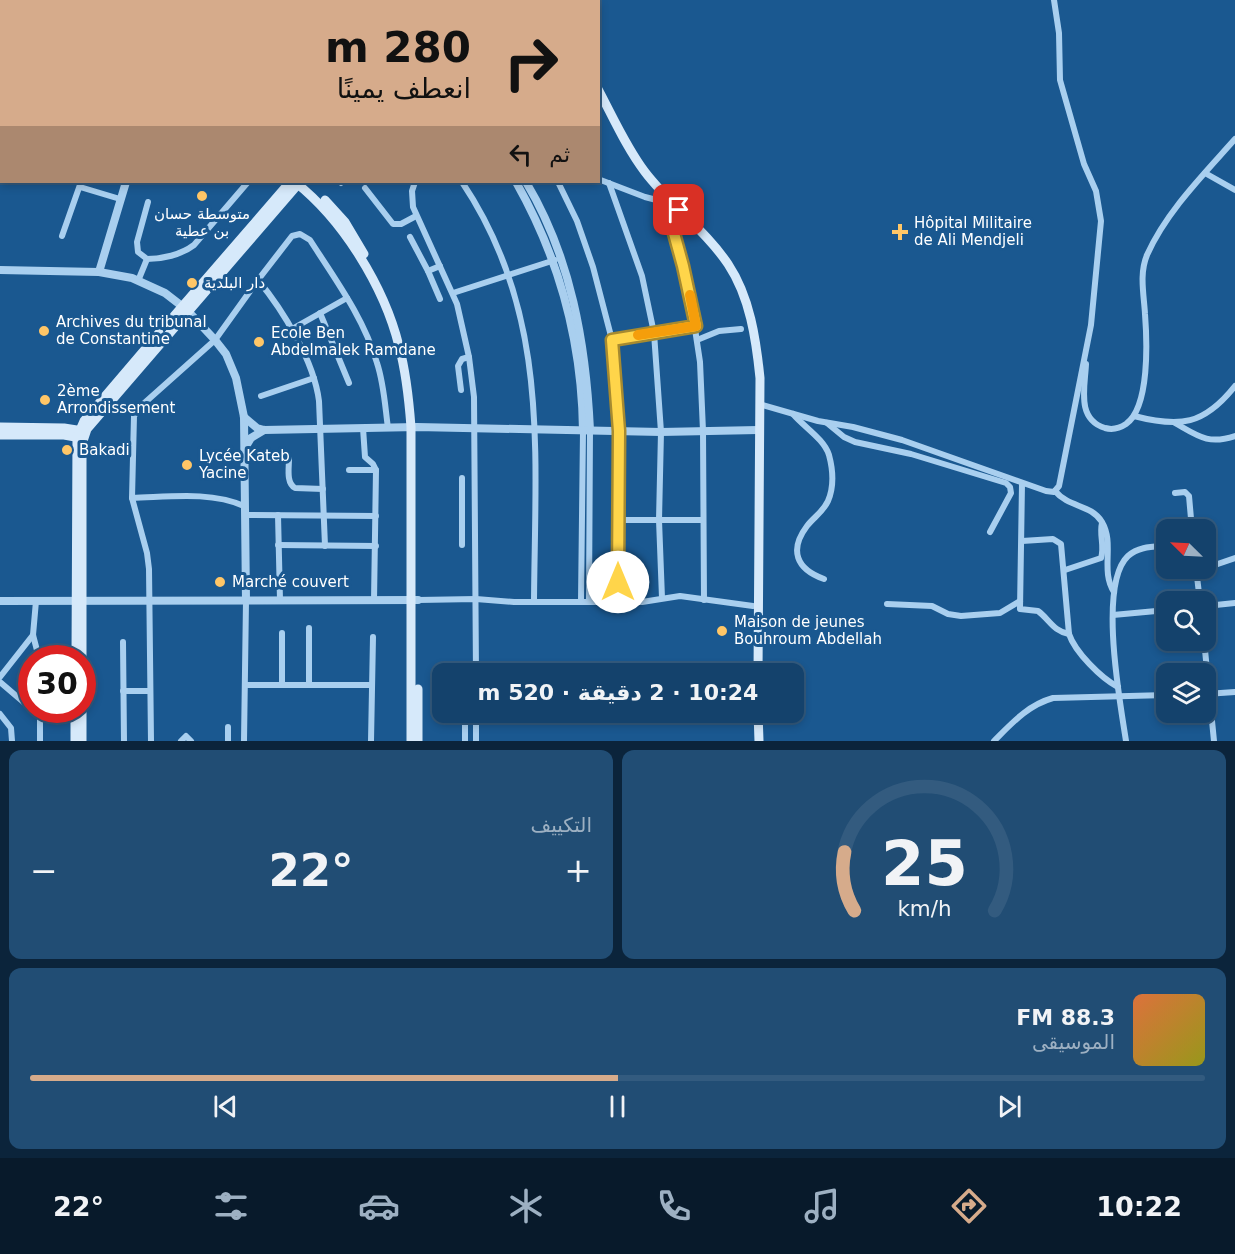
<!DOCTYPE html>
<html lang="ar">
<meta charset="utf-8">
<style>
:root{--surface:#14426c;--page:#214d74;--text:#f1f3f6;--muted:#9db0c2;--line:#335b7f;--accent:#d6ab8b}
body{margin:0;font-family:"DejaVu Sans","Noto Naskh Arabic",sans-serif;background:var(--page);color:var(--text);direction:rtl;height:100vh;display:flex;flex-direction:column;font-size:22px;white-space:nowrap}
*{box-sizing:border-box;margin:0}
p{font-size:20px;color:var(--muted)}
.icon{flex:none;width:33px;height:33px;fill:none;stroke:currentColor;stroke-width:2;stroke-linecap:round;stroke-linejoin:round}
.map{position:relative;height:741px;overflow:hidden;direction:ltr}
.side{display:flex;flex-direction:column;gap:9px;padding:9px;background:#0b243b;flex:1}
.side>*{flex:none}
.top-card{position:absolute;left:0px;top:0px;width:600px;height:183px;box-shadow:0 3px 9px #0003,0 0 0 2px var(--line);direction:rtl;background:#d6ab8b;color:#111;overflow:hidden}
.needle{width:39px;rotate:294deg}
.tools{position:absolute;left:1156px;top:519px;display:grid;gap:12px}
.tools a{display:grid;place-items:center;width:60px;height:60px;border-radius:12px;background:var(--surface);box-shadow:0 3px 9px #0003,0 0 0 2px var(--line);font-size:30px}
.speed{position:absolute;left:18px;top:645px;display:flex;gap:12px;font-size:30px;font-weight:700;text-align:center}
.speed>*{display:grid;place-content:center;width:78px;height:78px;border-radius:50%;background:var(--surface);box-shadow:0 3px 9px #0003,0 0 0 2px var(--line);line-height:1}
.speed .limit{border:9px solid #d22;background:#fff;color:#111}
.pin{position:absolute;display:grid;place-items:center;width:51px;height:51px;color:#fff;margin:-26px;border-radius:12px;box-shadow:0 3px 9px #0006}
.me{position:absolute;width:66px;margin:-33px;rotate:0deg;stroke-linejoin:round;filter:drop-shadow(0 0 4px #0008)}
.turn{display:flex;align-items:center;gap:21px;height:126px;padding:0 30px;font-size:27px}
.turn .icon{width:78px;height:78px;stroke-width:2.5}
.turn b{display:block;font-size:42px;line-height:51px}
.then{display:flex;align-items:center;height:57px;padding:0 30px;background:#0003;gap:12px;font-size:22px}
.big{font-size:45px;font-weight:700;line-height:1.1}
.side .widget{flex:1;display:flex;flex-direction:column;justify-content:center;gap:9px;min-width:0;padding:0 21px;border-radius:12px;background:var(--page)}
.side .dial{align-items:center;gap:0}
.dial svg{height:156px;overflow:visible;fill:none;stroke:var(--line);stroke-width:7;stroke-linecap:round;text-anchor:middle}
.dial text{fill:var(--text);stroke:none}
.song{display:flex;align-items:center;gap:18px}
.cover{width:72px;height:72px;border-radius:9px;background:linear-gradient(135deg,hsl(20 70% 55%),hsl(60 70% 35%))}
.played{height:6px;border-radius:3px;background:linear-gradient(90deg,var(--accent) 50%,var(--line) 50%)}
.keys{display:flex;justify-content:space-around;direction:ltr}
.heat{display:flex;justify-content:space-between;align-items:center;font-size:33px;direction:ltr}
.side .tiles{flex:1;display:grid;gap:9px;grid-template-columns:1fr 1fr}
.widget:last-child{grid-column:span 2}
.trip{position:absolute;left:432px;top:663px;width:372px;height:60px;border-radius:12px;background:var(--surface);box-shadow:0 3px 9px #0003,0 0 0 2px var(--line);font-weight:700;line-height:60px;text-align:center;direction:rtl}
.menu{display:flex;height:96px;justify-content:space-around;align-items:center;background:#081a2b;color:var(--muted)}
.menu .icon{width:42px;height:42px}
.menu .active{color:var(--accent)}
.menu b{font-size:27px;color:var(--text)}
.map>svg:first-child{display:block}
</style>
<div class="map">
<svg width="1235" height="741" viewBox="0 0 1235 741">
<rect width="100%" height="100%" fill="#1a5890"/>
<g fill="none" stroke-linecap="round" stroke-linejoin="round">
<g stroke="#a9cfef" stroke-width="6">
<path d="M 195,0 L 200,2"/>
<path d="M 12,2 L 12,0"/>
<path d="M 50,2 L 50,0"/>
<path d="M 139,2 L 139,0"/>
<path d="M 0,41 L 2,36"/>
<path d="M 0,152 L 2,147"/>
<path d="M 1205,173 L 1235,190"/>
<path d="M 598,179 L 645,197 L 672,204"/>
<path d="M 415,182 L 412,191 L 413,207 L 457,304 L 469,357 L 474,397 L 476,674"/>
<path d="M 462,182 C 550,313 535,452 534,602"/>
<path d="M 558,182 L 577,221 L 593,267 L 612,340 L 619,431 L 618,602"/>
<path d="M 341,183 L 342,182"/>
<path d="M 609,183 L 642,276 L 654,333 L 661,432 L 659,520 L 662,598"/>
<path d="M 80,187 L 120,199"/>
<path d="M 365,188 L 393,224 L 401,224 L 416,216"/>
<path d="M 148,202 L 137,242 L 138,252 L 147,259 C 162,259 181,255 194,245 L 248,182"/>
<path d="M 679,210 L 673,219 L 672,226 L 690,296 L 700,362 L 703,431 L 704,600"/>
<path d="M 62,236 L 81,182"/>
<path d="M 410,237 L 428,271"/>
<path d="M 258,280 C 283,310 314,361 319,401 L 325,546"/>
<path d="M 138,281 L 147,259"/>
<path d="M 453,293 L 555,260"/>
<path d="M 440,299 L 428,271 L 440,266"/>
<path d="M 320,313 L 349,383"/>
<path d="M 292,329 L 347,298"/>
<path d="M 612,340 L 696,326"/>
<path d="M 697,340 L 719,331 L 741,329"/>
<path d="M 1086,364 C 1085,387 1076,419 1105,428 C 1112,430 1120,428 1126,424 C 1150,407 1147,340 1145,314 C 1144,295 1139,274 1147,255 C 1166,212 1204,174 1235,139"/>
<path d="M 461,390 L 458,366 L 462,359 L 469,357"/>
<path d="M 261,396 L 314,378"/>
<path d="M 759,404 L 818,421 L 853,427 L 902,440 L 1046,491 L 1054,492 L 1059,486 L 1091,325 L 1101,221 L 1096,191 L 1084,164 L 1060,80 L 1059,33 L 1054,0"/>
<path d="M 793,414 C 804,427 824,439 829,455 C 833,470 834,487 828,501 C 823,512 814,517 807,526 C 789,550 796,569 824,579"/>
<path d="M 1134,416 C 1180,428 1204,425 1235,386"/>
<path d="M 827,423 L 844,437 L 855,442 L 911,454 L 1006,483 L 1010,487 L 1011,493 L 990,532"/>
<path d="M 1175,423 C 1198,436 1208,445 1235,436"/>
<path d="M 363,428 L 365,457 L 373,464 L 376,470 L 374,601"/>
<path d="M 289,459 C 289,468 286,483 295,488 L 323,489"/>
<path d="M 349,470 L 376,470"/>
<path d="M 462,478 L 462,545"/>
<path d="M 1022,484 L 1020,609 L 1038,611 C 1050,620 1053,631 1069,634"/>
<path d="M 1055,491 C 1069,508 1091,504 1102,522 C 1115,544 1100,571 1114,592"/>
<path d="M 1175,493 L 1185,492 L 1189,496 L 1192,530"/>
<path d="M 132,498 C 169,497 210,491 244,506"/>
<path d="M 245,515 L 376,516"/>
<path d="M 278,515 L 280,600"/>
<path d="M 618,520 L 703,520"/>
<path d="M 1022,541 L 1053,539 L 1061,544 L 1069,634 C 1075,652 1101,678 1118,687"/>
<path d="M 278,545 L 376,546"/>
<path d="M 1196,568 L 1200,602"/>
<path d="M 1206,568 L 1235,558"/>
<path d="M 1065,570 L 1101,558 C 1105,546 1099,535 1102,523"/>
<path d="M 418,600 L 476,599 L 514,602 L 642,602 L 680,596 L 753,606"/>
<path d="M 36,601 L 33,635 L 39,658"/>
<path d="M 581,601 L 583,431"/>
<path d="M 589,601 L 590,430"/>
<path d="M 887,604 L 932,606 L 948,614 L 961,616 L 1000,613 L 1020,601"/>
<path d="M 1206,606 L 1235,603"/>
<path d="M 1113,615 L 1167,610"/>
<path d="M 1204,640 L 1214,741"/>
<path d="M 123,642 L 124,741"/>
<path d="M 0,677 L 33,635"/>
<path d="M 0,682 L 28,706"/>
<path d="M 245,685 L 371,685"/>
<path d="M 282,685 L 282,633"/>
<path d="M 309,685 L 309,628"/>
<path d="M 123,691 L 150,691"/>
<path d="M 1206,694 L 1235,692"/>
<path d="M 0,714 L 11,728 L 12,741"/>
<path d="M 228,727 L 228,741"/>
<path d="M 40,741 L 40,710"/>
<path d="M 151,741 L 149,569 L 147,553 L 132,498 L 134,416 L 141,406 L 215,340 L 258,280 L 292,236 L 300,234 L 310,240 C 335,279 364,318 377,363 C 384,384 385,406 388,428"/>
<path d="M 181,741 L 186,736 L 191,741"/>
<path d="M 244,741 L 246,601"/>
<path d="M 371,741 L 373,637"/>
<path d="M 465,741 L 465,720 L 470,715 L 476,714"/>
<path d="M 476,741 L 476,712"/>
<path d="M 994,741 C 1012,723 1028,705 1053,698 L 1167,695"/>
<path d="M 1126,741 C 1120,702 1098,584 1128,556 C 1139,546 1153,547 1167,546"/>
</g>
<g stroke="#a9cfef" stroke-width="8">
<path d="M 178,2 L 179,0"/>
<path d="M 0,98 L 2,98"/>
<path d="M 0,107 L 2,107"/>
<path d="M 516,182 C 559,258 582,343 583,431"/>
<path d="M 526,182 C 571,257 586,344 590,430"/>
<path d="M 0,270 L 99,272 L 132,278 L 165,293 L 187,310 L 215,340 L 226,354 L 236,378 L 244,417 L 246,601"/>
<path d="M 99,272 L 126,182"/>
<path d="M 244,417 L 257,428 L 264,430 L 417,427 L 661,432 L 758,430"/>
<path d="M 245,448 L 251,438 L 264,430"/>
<path d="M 0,601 L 418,600"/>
</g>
<g stroke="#d6e9fa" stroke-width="9">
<path d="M 553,0 L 553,2"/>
<path d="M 440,2 L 441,0"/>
<path d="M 451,2 L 452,0"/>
<path d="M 598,89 C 613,117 626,147 645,172 C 670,205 705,230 728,264 C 750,297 756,339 760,378 L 758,674"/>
<path d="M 295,182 C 343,220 384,286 399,346 C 406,372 409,400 411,427 L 411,741"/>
<path d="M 325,200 L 345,222 L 364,254"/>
<path d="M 168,323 L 290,182"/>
<path d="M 0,427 L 64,428 L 83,431"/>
<path d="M 0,435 L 64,435 L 81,438"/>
<path d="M 76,658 L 77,437 L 84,421 L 159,333"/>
<path d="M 82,658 L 82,444 L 87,429 L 300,182"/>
<path d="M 758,712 L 759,741"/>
<path d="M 75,741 L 75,710"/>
<path d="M 82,741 L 82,710"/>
<path d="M 418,741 L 418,689"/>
</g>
</g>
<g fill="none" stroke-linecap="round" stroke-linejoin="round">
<defs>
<path id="route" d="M 618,582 L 619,431 L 612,340 L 696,326 L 683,266 L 672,226 L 673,219 L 679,210"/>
</defs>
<use href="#route" stroke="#a68a30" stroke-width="15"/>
<use href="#route" stroke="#ffd54a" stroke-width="10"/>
<path stroke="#f59e0b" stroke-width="10" d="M 638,335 L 696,326 L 690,295"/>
</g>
<g fill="#ffc667" stroke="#1a5890" stroke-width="2">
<circle cx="202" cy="196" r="6"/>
<path d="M897 223h6v6h6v6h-6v6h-6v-6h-6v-6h6z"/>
<circle cx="192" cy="283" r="6"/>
<circle cx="44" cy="331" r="6"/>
<circle cx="259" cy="342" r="6"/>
<circle cx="45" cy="400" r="6"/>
<circle cx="67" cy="450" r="6"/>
<circle cx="187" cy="465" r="6"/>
<circle cx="220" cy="582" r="6"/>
<circle cx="722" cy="631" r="6"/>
</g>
<g text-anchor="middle" stroke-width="6" stroke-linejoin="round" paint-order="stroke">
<g font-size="15" fill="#fff" stroke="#1a5890" text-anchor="start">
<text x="202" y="219" text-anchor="middle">متوسطة حسان<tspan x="202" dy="17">بن عطية</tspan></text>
<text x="914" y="228">Hôpital Militaire<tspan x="914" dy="17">de Ali Mendjeli</tspan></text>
<text x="204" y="288">دار البلدية</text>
<text x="56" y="327">Archives du tribunal<tspan x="56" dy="17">de Constantine</tspan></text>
<text x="271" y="338">Ecole Ben<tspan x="271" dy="17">Abdelmalek Ramdane</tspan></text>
<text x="57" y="396">2ème<tspan x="57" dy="17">Arrondissement</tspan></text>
<text x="79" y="455">Bakadi</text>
<text x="199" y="461">Lycée Kateb<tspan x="199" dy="17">Yacine</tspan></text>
<text x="232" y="587">Marché couvert</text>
<text x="734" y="627">Maison de jeunes<tspan x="734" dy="17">Bouhroum Abdellah</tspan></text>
</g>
</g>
</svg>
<div class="tools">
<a><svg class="needle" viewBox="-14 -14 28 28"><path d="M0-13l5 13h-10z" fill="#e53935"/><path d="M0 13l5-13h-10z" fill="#9db0c2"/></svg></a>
<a><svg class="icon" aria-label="search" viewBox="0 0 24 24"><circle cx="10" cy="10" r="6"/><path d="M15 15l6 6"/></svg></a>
<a><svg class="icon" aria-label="layers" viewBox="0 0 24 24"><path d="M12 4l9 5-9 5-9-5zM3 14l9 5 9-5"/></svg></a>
</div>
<div class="speed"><div class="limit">30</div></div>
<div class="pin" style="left:679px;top:210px;background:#d93025"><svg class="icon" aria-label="arrive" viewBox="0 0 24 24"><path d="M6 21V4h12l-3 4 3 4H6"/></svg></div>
<svg class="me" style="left:618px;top:582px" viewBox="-20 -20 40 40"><circle r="19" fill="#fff"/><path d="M0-13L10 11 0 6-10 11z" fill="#ffd54a"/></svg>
<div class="trip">10:24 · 2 دقيقة · 520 m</div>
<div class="top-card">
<div class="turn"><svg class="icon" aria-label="right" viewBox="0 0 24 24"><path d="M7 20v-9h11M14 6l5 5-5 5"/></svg><div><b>280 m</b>انعطف يمينًا</div></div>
<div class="then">ثم<svg class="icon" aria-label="left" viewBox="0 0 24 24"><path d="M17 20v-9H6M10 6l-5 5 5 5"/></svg></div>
</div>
</div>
<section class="side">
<div class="tiles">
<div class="widget dial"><svg viewBox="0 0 100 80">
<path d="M14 69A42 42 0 1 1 86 69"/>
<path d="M14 69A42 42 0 0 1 9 39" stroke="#d6ab8b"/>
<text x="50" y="56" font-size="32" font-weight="700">25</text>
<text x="50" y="72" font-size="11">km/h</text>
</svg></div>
<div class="widget"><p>التكييف</p>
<div class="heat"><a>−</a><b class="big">22°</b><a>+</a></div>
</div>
<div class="widget">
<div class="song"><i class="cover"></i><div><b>88.3 FM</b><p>الموسيقى</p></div></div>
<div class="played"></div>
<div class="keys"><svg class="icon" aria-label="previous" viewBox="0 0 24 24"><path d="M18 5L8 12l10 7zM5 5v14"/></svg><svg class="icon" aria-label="pause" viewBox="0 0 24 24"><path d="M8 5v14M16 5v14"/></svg><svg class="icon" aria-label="next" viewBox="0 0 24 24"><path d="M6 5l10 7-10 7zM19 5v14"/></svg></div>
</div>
</div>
</section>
<nav class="menu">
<b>10:22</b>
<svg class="icon active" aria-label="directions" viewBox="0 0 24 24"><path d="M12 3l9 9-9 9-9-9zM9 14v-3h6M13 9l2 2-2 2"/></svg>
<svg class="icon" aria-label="music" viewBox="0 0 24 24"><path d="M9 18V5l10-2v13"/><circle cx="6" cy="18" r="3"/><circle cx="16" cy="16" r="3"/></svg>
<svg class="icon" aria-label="phone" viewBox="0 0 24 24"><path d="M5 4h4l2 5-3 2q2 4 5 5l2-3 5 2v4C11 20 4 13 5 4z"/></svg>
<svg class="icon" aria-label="climate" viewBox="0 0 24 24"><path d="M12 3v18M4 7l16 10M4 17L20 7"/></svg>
<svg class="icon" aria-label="car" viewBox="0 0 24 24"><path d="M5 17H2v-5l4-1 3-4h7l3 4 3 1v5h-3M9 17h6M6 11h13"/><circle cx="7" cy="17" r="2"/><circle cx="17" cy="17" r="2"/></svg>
<svg class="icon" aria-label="filters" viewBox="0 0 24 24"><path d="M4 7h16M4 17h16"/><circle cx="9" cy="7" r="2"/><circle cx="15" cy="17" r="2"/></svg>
<b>22°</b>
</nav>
